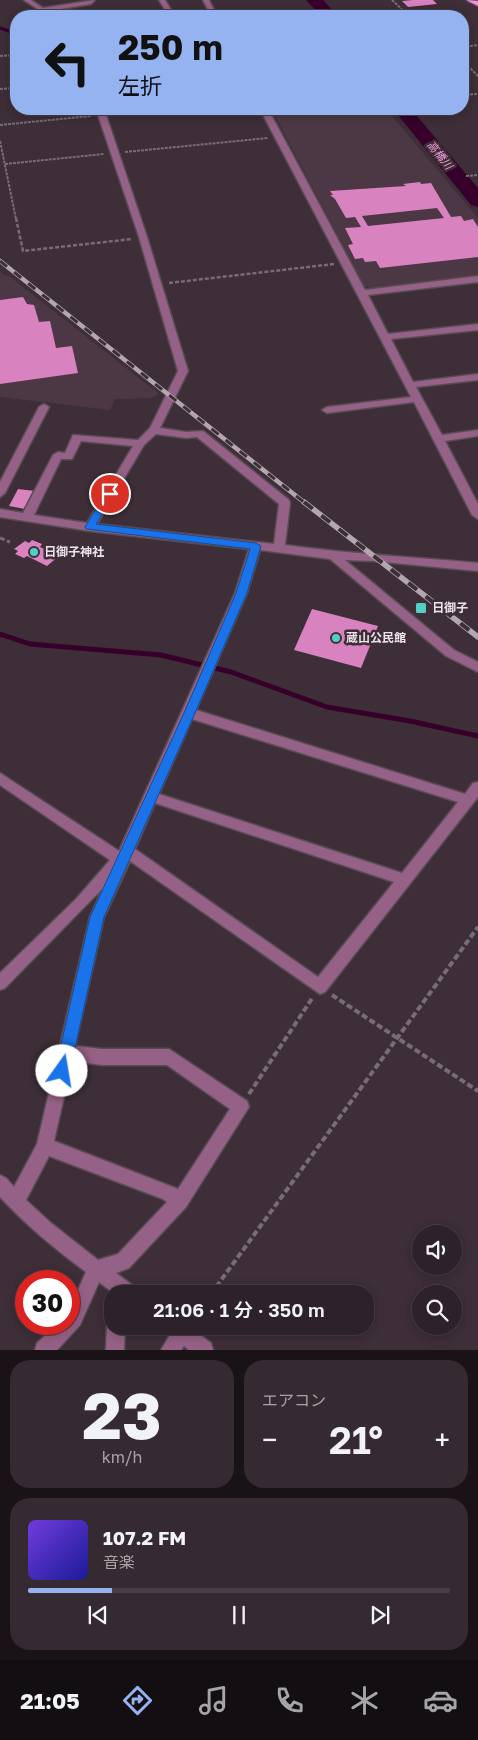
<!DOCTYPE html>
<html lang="ja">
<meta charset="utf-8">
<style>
:root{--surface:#2e222a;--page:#362a32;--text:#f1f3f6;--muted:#a7a4a8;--line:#493f47;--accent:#95b2f1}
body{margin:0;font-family:"Golos Text","Noto Sans JP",sans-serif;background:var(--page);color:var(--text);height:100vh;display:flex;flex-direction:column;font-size:19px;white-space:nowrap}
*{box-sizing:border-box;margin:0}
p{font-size:16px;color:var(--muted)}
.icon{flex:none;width:28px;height:28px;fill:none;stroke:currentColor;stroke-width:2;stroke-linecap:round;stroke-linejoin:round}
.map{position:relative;height:1350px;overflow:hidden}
.details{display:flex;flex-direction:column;gap:10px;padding:10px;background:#191317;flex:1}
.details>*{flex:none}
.guide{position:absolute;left:10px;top:10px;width:459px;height:105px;border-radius:20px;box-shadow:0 2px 12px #0003,0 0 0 1px var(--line);background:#95b2f1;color:#111;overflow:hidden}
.controls{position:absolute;left:412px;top:1225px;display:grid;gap:10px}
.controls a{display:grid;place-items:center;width:50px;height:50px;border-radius:50%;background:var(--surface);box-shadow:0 2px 12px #0003,0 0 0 1px var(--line);font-size:25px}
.speed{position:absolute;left:15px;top:1270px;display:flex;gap:10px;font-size:25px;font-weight:700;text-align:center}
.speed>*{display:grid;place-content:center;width:65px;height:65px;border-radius:50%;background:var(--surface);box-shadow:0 2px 12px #0003,0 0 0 1px var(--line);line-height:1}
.speed .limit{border:8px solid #d22;background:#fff;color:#111}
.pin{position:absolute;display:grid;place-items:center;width:42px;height:42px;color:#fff;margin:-21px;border:2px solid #fff;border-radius:50%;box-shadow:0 1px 5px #0007}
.me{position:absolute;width:55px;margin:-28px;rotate:13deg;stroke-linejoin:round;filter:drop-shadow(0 0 4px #0008)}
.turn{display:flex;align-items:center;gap:18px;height:105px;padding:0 25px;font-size:22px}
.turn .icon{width:65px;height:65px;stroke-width:2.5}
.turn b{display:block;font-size:35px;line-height:42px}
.big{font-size:38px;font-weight:600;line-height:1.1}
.details .card{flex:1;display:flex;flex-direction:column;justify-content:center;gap:8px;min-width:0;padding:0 18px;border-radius:20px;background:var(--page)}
.details .dial{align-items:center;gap:0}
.dial b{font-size:65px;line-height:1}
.song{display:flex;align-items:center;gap:15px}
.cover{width:60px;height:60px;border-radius:8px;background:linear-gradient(135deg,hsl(260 70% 55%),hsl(240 70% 35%))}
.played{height:5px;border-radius:2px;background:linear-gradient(90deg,var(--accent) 20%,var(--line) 20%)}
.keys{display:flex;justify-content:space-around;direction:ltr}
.heat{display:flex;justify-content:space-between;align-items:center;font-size:28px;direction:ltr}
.details .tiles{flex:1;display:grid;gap:10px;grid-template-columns:1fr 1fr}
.card:last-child{grid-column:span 2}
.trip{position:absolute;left:104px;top:1285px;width:270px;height:50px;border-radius:20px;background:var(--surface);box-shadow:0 2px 12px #0003,0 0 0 1px var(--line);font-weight:600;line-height:50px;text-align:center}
.tab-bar{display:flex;height:80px;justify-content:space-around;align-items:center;background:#120e11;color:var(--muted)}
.tab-bar .icon{width:35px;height:35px}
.tab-bar .current{color:var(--accent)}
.tab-bar b{font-size:22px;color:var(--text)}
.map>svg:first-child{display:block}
</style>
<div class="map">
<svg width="478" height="1350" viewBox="0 0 478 1350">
<rect width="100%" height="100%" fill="#3d2e38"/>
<g fill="#4c3845">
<path d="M 350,109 L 386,109 L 478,218 L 478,277 L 373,289 L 364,286 L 275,116 Z"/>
<path d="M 0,271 L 4,275 L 9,276 L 159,394 L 152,398 L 115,399 L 110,410 L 0,397 Z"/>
</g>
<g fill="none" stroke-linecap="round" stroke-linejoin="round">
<path stroke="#36002b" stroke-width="3" d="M 0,28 L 16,34"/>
<path stroke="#36002b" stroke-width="5" d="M 0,634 L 30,644 L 161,655 L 231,672 L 327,707 L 410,721 L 478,736"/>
<g fill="#36002b" fill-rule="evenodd">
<path d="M 306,0 L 323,0 L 338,16 L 321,16 Z"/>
<path d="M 393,109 L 411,109 L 478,188 L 478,207 L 471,205 Z"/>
</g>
</g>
<g fill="#d882bf" fill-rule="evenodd">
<path d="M 413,0 L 433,0 L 437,4 L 408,7 L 402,1 Z"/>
<path d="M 420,182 L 421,184 L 431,183 L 451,217 L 461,216 L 464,221 L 473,219 L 478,227 L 478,257 L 380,268 L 376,261 L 365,262 L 363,258 L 355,259 L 348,245 L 353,244 L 345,228 L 361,227 L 355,217 L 346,218 L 335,199 L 330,195 L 333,195 L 330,191 L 406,186 L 403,184 ZM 437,208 L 444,218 L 368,226 L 362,216 Z"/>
<path d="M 23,297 L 27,304 L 34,305 L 39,322 L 50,321 L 56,348 L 72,346 L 78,373 L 0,384 L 0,300 Z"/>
<path d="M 18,489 L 35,491 L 25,509 L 9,506 Z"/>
<path d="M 32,540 L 42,544 L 40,547 L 59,556 L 47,566 L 27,556 L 24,558 L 15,554 L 18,551 L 14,549 L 25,541 L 29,543 Z"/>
<path d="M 312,609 L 378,626 L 361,668 L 294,650 Z"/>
</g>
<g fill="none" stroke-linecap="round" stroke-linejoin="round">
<defs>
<g id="minor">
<path d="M 24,0 L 31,0 L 43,8 L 95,0 L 91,4 L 42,12 Z"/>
<path d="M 159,0 L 165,0 L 175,16 L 169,16 Z"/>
<path d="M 203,0 L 209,0 L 217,16 L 211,16 Z"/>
<path d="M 96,109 L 104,109 L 147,237 L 188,371 L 160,428 L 186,432 L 203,431 L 289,500 L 290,503 L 285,545 C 349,554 414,557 478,563 L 478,571 L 373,561 L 345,560 L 454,650 L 478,662 L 478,672 L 446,656 L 330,559 L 260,550 L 247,593 L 196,710 L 465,794 L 473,783 L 478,782 L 478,797 L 325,992 L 320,994 L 130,861 L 104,917 L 75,1046 L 102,1049 L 169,1049 L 247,1101 L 249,1107 L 186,1207 L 129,1268 L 116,1273 L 136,1288 L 139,1294 L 115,1294 L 99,1282 L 80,1325 L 57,1350 L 35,1350 L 37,1343 L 57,1324 L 69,1324 L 69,1310 L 86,1272 C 55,1249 26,1225 0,1197 L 0,1175 L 6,1178 L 14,1187 L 37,1144 L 90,917 L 103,888 L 5,988 L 0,990 L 0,973 L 76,899 L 110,860 L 0,785 L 0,773 L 119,851 L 235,593 L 249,549 L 90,531 L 0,517 L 0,509 L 23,513 L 53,455 L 58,452 L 65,453 L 73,435 L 138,440 L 150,428 L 178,371 L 139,237 ZM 156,434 L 186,438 L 197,437 L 279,504 L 274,544 L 97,524 L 144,445 ZM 81,441 L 133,446 L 87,523 L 34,515 L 61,459 L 72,459 ZM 192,719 L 458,802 L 402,873 L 159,794 ZM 155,803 L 394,882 L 318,977 L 135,849 ZM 72,1061 L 102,1065 L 167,1065 L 230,1109 L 178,1189 L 54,1141 ZM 49,1156 L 163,1199 L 167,1202 L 118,1254 L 98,1260 L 51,1223 L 26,1200 Z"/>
<path d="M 260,109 L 268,109 L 365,290 L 478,276 L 478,282 L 368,295 L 388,334 L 478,324 L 478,330 L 391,339 L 413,382 L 478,374 L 478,380 L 416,387 L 442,435 L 478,430 L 478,436 L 445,441 L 478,504 L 478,519 L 472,515 L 414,402 L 327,413 L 322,410 L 327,407 L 411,397 Z"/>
<path d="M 44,404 L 49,407 L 5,493 L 0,497 L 0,482 L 39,407 Z"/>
<path d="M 112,1318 L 112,1326 L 125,1326 L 124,1350 L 106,1350 L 107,1326 L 110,1320 Z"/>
<path d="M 164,1326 L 188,1326 L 211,1343 L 213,1350 L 189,1350 L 184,1346 L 181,1350 L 161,1350 L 170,1335 Z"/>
</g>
<path id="major" d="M 467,0 L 478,1 L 478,6 L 468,1 Z"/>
</defs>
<use href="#minor" stroke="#594b54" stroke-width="3"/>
<use href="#major" stroke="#594b54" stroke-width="3"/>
<g stroke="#7a6c75" stroke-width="2" stroke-dasharray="3 1" stroke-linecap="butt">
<path d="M 392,0 L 409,16"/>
<path d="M 462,47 L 478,45"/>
<path d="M 0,56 L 16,55"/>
<path d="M 462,60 L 478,76"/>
<path d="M 0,89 L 16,88"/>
<path d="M 462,95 L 478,94"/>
<path d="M 0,125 L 91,116"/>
<path d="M 0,141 L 16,219"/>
<path d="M 125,152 L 268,138"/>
<path d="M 5,164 L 104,154"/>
<path d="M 466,176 L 478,175"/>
</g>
<g stroke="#7a6c75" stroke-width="2.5" stroke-dasharray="4 2" stroke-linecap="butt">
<path d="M 16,218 L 23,251 L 132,239"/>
<path d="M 169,283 L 334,264"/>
</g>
<path stroke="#7a6c75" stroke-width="3" stroke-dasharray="5 2.5" stroke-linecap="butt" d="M 0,538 L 10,542"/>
<g stroke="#7a6c75" stroke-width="4" stroke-dasharray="6 3" stroke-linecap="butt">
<path d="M 332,995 L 478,1091"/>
<path d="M 249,1094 L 313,997"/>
<path d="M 211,1294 L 478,927"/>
</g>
<use href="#minor" fill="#966186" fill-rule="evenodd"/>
<use href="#major" fill="#f88bd9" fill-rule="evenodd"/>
<defs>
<path id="rail-far1" d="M 0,261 L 305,503"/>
<path id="rail" d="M 304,502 L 478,637"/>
</defs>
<use href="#rail-far1" stroke="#b3a6ae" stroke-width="4.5"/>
<use href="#rail" stroke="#b3a6ae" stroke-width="5.5"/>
<use href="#rail-far1" stroke="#3d2e38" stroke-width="3" stroke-dasharray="9" stroke-linecap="butt"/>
<use href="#rail" stroke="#3d2e38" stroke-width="4" stroke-dasharray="11" stroke-linecap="butt"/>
</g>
<path fill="#1a73e8" stroke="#114b97" d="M 110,490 L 115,494 L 96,524 L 256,543 L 261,546 L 247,593 L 195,713 L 104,917 L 70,1071 L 68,1076 L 62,1078 L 57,1076 L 55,1071 L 90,917 L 184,713 L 236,593 L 250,549 L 86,529 L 85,527 L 105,494 Z"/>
<g fill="#55cec5" stroke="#3d2e38" stroke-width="2">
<circle cx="34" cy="552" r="5"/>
<rect x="415" y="602" width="12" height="12" rx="2.5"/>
<circle cx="336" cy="638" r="5"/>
</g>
<g text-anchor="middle" stroke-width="5" stroke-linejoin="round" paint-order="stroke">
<g font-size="11" font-style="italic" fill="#f69fdc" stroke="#3d2e38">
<text transform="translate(440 155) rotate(51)" y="4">高橋川</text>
</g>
<g font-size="12" font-weight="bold" fill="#eee3ea" stroke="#3d2e38" text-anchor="start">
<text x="44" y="556">日御子神社</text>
<text x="432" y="612">日御子</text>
<text x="346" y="642">蔵山公民館</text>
</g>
</g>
</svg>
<div class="controls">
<a><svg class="icon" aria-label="sound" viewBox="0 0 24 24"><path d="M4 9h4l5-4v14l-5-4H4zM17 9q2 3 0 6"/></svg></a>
<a><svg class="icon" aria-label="search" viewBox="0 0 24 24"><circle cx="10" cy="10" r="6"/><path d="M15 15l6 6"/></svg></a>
</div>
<div class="speed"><div class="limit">30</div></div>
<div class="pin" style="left:110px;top:494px;background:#d93025"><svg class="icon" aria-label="arrive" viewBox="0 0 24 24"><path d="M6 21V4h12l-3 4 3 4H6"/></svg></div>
<svg class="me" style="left:62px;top:1071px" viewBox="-20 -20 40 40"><circle r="19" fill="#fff"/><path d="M0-13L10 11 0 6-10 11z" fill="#1a73e8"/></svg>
<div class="trip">21:06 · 1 分 · 350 m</div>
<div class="guide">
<div class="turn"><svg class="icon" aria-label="left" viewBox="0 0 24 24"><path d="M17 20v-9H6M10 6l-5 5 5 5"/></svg><div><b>250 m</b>左折</div></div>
</div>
</div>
<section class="details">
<div class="tiles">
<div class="card dial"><b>23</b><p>km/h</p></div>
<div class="card"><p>エアコン</p>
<div class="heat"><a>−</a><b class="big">21°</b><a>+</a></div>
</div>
<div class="card">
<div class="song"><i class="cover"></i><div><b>107.2 FM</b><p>音楽</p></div></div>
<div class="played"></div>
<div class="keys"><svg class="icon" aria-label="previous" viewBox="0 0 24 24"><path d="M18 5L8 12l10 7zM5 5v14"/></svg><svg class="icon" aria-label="pause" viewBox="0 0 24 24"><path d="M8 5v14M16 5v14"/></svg><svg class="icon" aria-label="next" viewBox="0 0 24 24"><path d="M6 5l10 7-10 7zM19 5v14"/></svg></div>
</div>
</div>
</section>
<nav class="tab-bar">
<b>21:05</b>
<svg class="icon current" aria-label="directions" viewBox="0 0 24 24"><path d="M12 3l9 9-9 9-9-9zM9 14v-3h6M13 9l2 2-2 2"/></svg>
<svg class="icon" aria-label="music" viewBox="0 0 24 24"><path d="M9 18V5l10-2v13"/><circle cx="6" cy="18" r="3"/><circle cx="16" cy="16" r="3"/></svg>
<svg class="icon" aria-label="phone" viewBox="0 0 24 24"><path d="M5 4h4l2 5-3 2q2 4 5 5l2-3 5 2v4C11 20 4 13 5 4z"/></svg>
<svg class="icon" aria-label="climate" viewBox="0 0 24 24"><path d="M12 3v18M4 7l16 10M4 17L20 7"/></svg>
<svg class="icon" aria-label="car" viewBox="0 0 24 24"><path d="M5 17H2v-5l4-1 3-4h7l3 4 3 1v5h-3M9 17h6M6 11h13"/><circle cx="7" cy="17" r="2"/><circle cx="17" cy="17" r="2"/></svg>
</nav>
